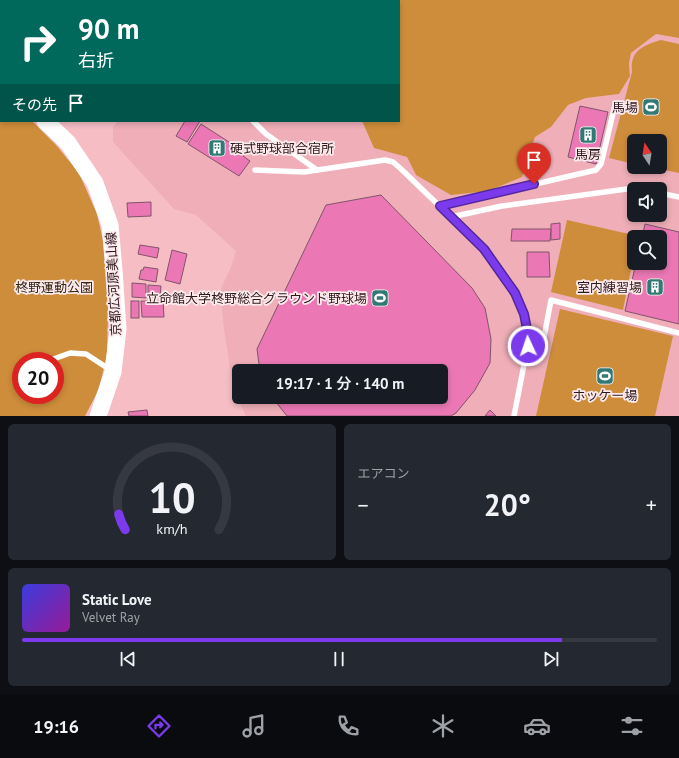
<!DOCTYPE html>
<html lang="ja">
<meta charset="utf-8">
<style>
:root{--surface:#171b24;--page:#242831;--text:#f1f3f6;--muted:#9ea1a6;--line:#363941;--accent:#7c3aed}
body{margin:0;font-family:"PT Sans","Noto Sans JP",sans-serif;background:var(--page);color:var(--text);height:100vh;display:flex;flex-direction:column;font-size:15px;white-space:nowrap}
*{box-sizing:border-box;margin:0}
p{font-size:13px;color:var(--muted)}
.icon{flex:none;width:22px;height:22px;fill:none;stroke:currentColor;stroke-width:2;stroke-linecap:round;stroke-linejoin:round}
.map{position:relative;height:416px;overflow:hidden}
.panel{display:flex;flex-direction:column;gap:8px;padding:8px;background:#0d0f14;flex:1}
.panel>*{flex:none}
.top-card{position:absolute;left:0px;top:0px;width:400px;height:122px;box-shadow:0 2px 6px #0003;background:#00695c;color:#fff;overflow:hidden}
.needle{width:26px;rotate:348deg}
.controls{position:absolute;left:627px;top:134px;display:grid;gap:8px}
.controls a{display:grid;place-items:center;width:40px;height:40px;border-radius:6px;background:var(--surface);box-shadow:0 2px 6px #0003;font-size:20px}
.speed{position:absolute;left:12px;top:352px;display:flex;gap:8px;font-size:20px;font-weight:700;text-align:center}
.speed>*{display:grid;place-content:center;width:52px;height:52px;border-radius:50%;background:var(--surface);box-shadow:0 2px 6px #0003;line-height:1}
.speed .limit{border:6px solid #d22;background:#fff;color:#111}
.pin{position:absolute;display:grid;place-items:center;width:34px;height:34px;color:#fff;margin:-41px -17px;border-radius:50% 50% 50% 0;rotate:-45deg;box-shadow:0 0 4px #0007}
.pin .icon{rotate:45deg}
.me{position:absolute;width:44px;margin:-22px;rotate:357deg;stroke-linejoin:round;filter:drop-shadow(0 0 3px #0008)}
.turn{display:flex;align-items:center;gap:14px;height:84px;padding:0 12px;font-size:18px}
.turn .icon{width:52px;height:52px;stroke-width:2.5}
.turn b{display:block;font-size:28px;line-height:34px}
.then{display:flex;align-items:center;height:38px;padding:0 12px;background:#0003;gap:8px;font-size:15px}
.big{font-size:30px;font-weight:600;line-height:1.1}
.panel .tile{flex:1;display:flex;flex-direction:column;justify-content:center;gap:6px;min-width:0;padding:0 14px;border-radius:6px;background:var(--page)}
.panel .dial{align-items:center;gap:0}
.dial svg{height:104px;overflow:visible;fill:none;stroke:var(--line);stroke-width:7;stroke-linecap:round;text-anchor:middle}
.dial text{fill:var(--text);stroke:none}
.song{display:flex;align-items:center;gap:12px}
.cover{width:48px;height:48px;border-radius:6px;background:linear-gradient(135deg,hsl(240 70% 55%),hsl(300 70% 35%))}
.played{height:4px;border-radius:2px;background:linear-gradient(90deg,var(--accent) 85%,var(--line) 85%)}
.keys{display:flex;justify-content:space-around;direction:ltr}
.heat{display:flex;justify-content:space-between;align-items:center;font-size:22px;direction:ltr}
.panel .tiles{flex:1;display:grid;gap:8px;grid-template-columns:1fr 1fr}
.tile:last-child{grid-column:span 2}
.trip{position:absolute;left:232px;top:364px;width:216px;height:40px;border-radius:6px;background:var(--surface);box-shadow:0 2px 6px #0003;font-weight:600;line-height:40px;text-align:center}
.menu{display:flex;height:64px;justify-content:space-around;align-items:center;background:#090b0e;color:var(--muted)}
.menu .icon{width:28px;height:28px}
.menu .active{color:var(--accent)}
.menu b{font-size:18px;color:var(--text)}
.map>svg:first-child{display:block}
</style>
<div class="map">
<svg width="679" height="416" viewBox="0 0 679 416">
<rect width="100%" height="100%" fill="#f6bdc5"/>
<g fill="#efaeb8" fill-rule="evenodd">
<path d="M 0,0 L 71,0 L 1,1 L 0,17 Z"/>
<path d="M 656,34 L 679,38 L 679,416 L 246,416 L 233,387 L 224,329 L 220,291 L 231,267 L 236,251 L 196,215 L 174,209 L 113,142 L 113,127 L 118,121 L 362,121 L 374,148 L 407,157 L 416,175 L 527,164 L 535,137 L 551,127 L 568,105 L 586,98 L 619,94 L 630,76 L 629,64 L 631,53 ZM 634,141 L 660,141 L 660,167 L 634,167 ZM 634,189 L 660,189 L 660,215 L 634,215 ZM 634,237 L 660,237 L 660,263 L 634,263 ZM 239,371 L 441,371 L 441,397 L 239,397 Z"/>
</g>
<g fill="#ce8d3b" fill-rule="evenodd">
<path d="M 97,0 L 679,0 L 679,38 L 656,34 L 631,53 L 629,64 L 630,76 L 619,94 L 586,98 L 568,105 L 551,127 L 535,137 L 522,177 L 488,191 L 451,195 L 416,175 L 407,157 L 374,148 L 362,121 L 399,121 L 399,1 L 97,1 Z"/>
<path d="M 661,40 L 679,44 L 679,173 L 650,167 L 660,167 L 660,141 L 634,141 L 634,164 L 609,158 L 632,72 C 632,69 631,63 633,59 C 636,48 650,43 661,40 Z"/>
<path d="M 0,91 L 1,121 L 32,121 L 56,145 L 79,173 L 97,214 L 106,254 L 108,312 L 107,354 L 99,389 L 85,416 L 0,416 ZM 21,361 L 55,361 L 55,395 L 21,395 Z"/>
<path d="M 567,220 L 638,236 L 634,237 L 634,254 L 623,310 L 551,292 Z"/>
<path d="M 560,309 L 673,336 L 655,416 L 536,416 Z"/>
</g>
<g fill="#eb78b5" stroke="#81546a">
<path d="M 580,106 L 608,112 L 596,164 L 568,157 Z"/>
<path d="M 185,121 L 200,121 L 187,142 L 176,136 Z"/>
<path d="M 201,124 L 246,153 L 243,156 L 250,161 L 239,176 L 188,144 Z"/>
<path d="M 381,195 L 472,288 L 485,308 L 491,339 L 490,363 L 475,390 L 456,413 L 451,416 L 287,416 L 272,397 L 441,397 L 441,371 L 262,371 L 259,364 L 257,349 L 326,205 Z"/>
<path d="M 151,202 L 151,216 L 128,217 L 127,203 Z"/>
<path d="M 560,223 L 560,239 L 551,240 L 551,224 Z"/>
<path d="M 645,224 L 679,232 L 679,324 L 625,311 L 636,263 L 660,263 L 660,237 L 642,237 Z"/>
<path d="M 512,229 L 551,229 L 550,241 L 511,241 Z"/>
<path d="M 140,245 L 159,248 L 157,258 L 138,254 Z"/>
<path d="M 172,250 L 187,254 L 180,284 L 165,280 Z"/>
<path d="M 527,252 L 549,252 L 550,277 L 527,277 Z"/>
<path d="M 144,267 L 158,269 L 156,282 L 139,279 L 141,270 L 143,270 Z"/>
<path d="M 132,283 L 146,284 L 146,298 L 132,297 Z"/>
<path d="M 148,285 L 161,286 L 160,297 L 148,297 Z"/>
<rect x="131" y="301" width="8" height="17"/>
<path d="M 141,301 L 163,301 L 164,317 L 142,317 Z"/>
<path d="M 147,410 L 148,416 L 129,416 L 128,412 Z"/>
<path d="M 490,410 L 496,416 L 485,416 Z"/>
</g>
<g fill="none" stroke-linecap="round" stroke-linejoin="round">
<g stroke="#fff" stroke-width="5.5">
<path d="M 253,121 L 266,134 L 317,170"/>
<path d="M 255,170 L 304,172 L 385,160 L 393,162 L 400,168 L 484,249 L 515,293 L 524,314 L 529,339 L 514,416"/>
<path d="M 660,193 L 679,197"/>
<path d="M 440,206 L 596,170 L 601,164 L 615,105"/>
<path d="M 451,217 L 502,206 L 634,188 L 639,189"/>
<path d="M 528,346 L 542,348 L 551,300 L 679,333"/>
<path d="M 48,361 L 70,353 L 86,354 L 112,371"/>
</g>
<g stroke="#fff" stroke-width="17">
<path d="M 0,79 L 1,80"/>
<path d="M 45,121 L 68,143 L 95,183 L 110,225 L 114,270 L 118,329 L 113,372 L 98,416"/>
</g>
</g>
<g fill="none" stroke-linecap="round" stroke-linejoin="round">
<defs>
<path id="route" d="M 528,346 L 529,339 L 524,314 L 515,293 L 484,249 L 440,206 L 534,184"/>
</defs>
<use href="#route" stroke="#51269a" stroke-width="10"/>
<use href="#route" stroke="#7c3aed" stroke-width="7"/>
</g>
<defs>
<symbol id="stadium-square" viewBox="-11 -11 22 22"><rect x="-9" y="-9" width="18" height="18" rx="4" fill="#317974" stroke="#fceaec"/><path d="M0-5a6.5 5 0 1 0 0 10a6.5 5 0 1 0 0-10ZM-3.5-1.8h7v3.6h-7Z" fill="#fff"/></symbol>
<symbol id="building-square" viewBox="-11 -11 22 22"><rect x="-9" y="-9" width="18" height="18" rx="4" fill="#317974" stroke="#fceaec"/><path d="M-4-6H4V6H1V3H-1V6H-4ZM-2.5-4.3h1.7v1.8h-1.7ZM.8-4.3h1.7v1.8H.8ZM-2.5-1h1.7V.8h-1.7ZM.8-1h1.7V.8H.8Z" fill="#fff"/></symbol>
</defs>
<g fill-rule="evenodd">
<use href="#stadium-square" x="641" y="97" width="20" height="20"/>
<use href="#building-square" x="578" y="125" width="20" height="20"/>
<use href="#building-square" x="207" y="138" width="20" height="20"/>
<use href="#building-square" x="645" y="277" width="20" height="20"/>
<use href="#stadium-square" x="370" y="288" width="20" height="20"/>
<use href="#stadium-square" x="595" y="366" width="20" height="20"/>
</g>
<g text-anchor="middle" stroke-width="3.5" stroke-linejoin="round" paint-order="stroke">
<g font-size="13" fill="#2d181c" stroke="#fceaec" text-anchor="end">
<text x="638" y="112">馬場</text>
<text x="230" y="153" text-anchor="start">硬式野球部合宿所</text>
<text x="588" y="159" text-anchor="middle">馬房</text>
<text x="642" y="292">室内練習場</text>
<text x="367" y="303">立命館大学柊野総合グラウンド野球場</text>
<text x="605" y="400" text-anchor="middle">ホッケー場</text>
</g>
<g font-size="13" fill="#2d181c" stroke="#fceaec">
<text transform="translate(113 284) rotate(-93)" y="5">京都広河原美山線</text>
</g>
<g font-size="13" fill="#362615" stroke="#fceaec">
<text x="54" y="292">柊野運動公園</text>
</g>
</g>
</svg>
<div class="controls">
<a><svg class="needle" viewBox="-14 -14 28 28"><path d="M0-13l5 13h-10z" fill="#e53935"/><path d="M0 13l5-13h-10z" fill="#9ea1a6"/></svg></a>
<a><svg class="icon" aria-label="sound" viewBox="0 0 24 24"><path d="M4 9h4l5-4v14l-5-4H4zM17 9q2 3 0 6"/></svg></a>
<a><svg class="icon" aria-label="search" viewBox="0 0 24 24"><circle cx="10" cy="10" r="6"/><path d="M15 15l6 6"/></svg></a>
</div>
<div class="speed"><div class="limit">20</div></div>
<div class="pin" style="left:534px;top:184px;background:#d93025"><svg class="icon" aria-label="arrive" viewBox="0 0 24 24"><path d="M6 21V4h12l-3 4 3 4H6"/></svg></div>
<svg class="me" style="left:528px;top:346px" viewBox="-20 -20 40 40"><circle r="17" fill="#7c3aed" stroke="#fff" stroke-width="3"/><path d="M0-11L8 9 0 5-8 9z" fill="#fff"/></svg>
<div class="trip">19:17 · 1 分 · 140 m</div>
<div class="top-card">
<div class="turn"><svg class="icon" aria-label="right" viewBox="0 0 24 24"><path d="M7 20v-9h11M14 6l5 5-5 5"/></svg><div><b>90 m</b>右折</div></div>
<div class="then">その先<svg class="icon" aria-label="arrive" viewBox="0 0 24 24"><path d="M6 21V4h12l-3 4 3 4H6"/></svg></div>
</div>
</div>
<section class="panel">
<div class="tiles">
<div class="tile dial"><svg viewBox="0 0 100 80">
<path d="M14 69A42 42 0 1 1 86 69"/>
<path d="M14 69A42 42 0 0 1 9 57" stroke="#7c3aed"/>
<text x="50" y="56" font-size="32" font-weight="700">10</text>
<text x="50" y="72" font-size="11">km/h</text>
</svg></div>
<div class="tile"><p>エアコン</p>
<div class="heat"><a>−</a><b class="big">20°</b><a>+</a></div>
</div>
<div class="tile">
<div class="song"><i class="cover"></i><div><b>Static Love</b><p>Velvet Ray</p></div></div>
<div class="played"></div>
<div class="keys"><svg class="icon" aria-label="previous" viewBox="0 0 24 24"><path d="M18 5L8 12l10 7zM5 5v14"/></svg><svg class="icon" aria-label="pause" viewBox="0 0 24 24"><path d="M8 5v14M16 5v14"/></svg><svg class="icon" aria-label="next" viewBox="0 0 24 24"><path d="M6 5l10 7-10 7zM19 5v14"/></svg></div>
</div>
</div>
</section>
<nav class="menu">
<b>19:16</b>
<svg class="icon active" aria-label="directions" viewBox="0 0 24 24"><path d="M12 3l9 9-9 9-9-9zM9 14v-3h6M13 9l2 2-2 2"/></svg>
<svg class="icon" aria-label="music" viewBox="0 0 24 24"><path d="M9 18V5l10-2v13"/><circle cx="6" cy="18" r="3"/><circle cx="16" cy="16" r="3"/></svg>
<svg class="icon" aria-label="phone" viewBox="0 0 24 24"><path d="M5 4h4l2 5-3 2q2 4 5 5l2-3 5 2v4C11 20 4 13 5 4z"/></svg>
<svg class="icon" aria-label="climate" viewBox="0 0 24 24"><path d="M12 3v18M4 7l16 10M4 17L20 7"/></svg>
<svg class="icon" aria-label="car" viewBox="0 0 24 24"><path d="M5 17H2v-5l4-1 3-4h7l3 4 3 1v5h-3M9 17h6M6 11h13"/><circle cx="7" cy="17" r="2"/><circle cx="17" cy="17" r="2"/></svg>
<svg class="icon" aria-label="filters" viewBox="0 0 24 24"><path d="M4 7h16M4 17h16"/><circle cx="9" cy="7" r="2"/><circle cx="15" cy="17" r="2"/></svg>
</nav>
